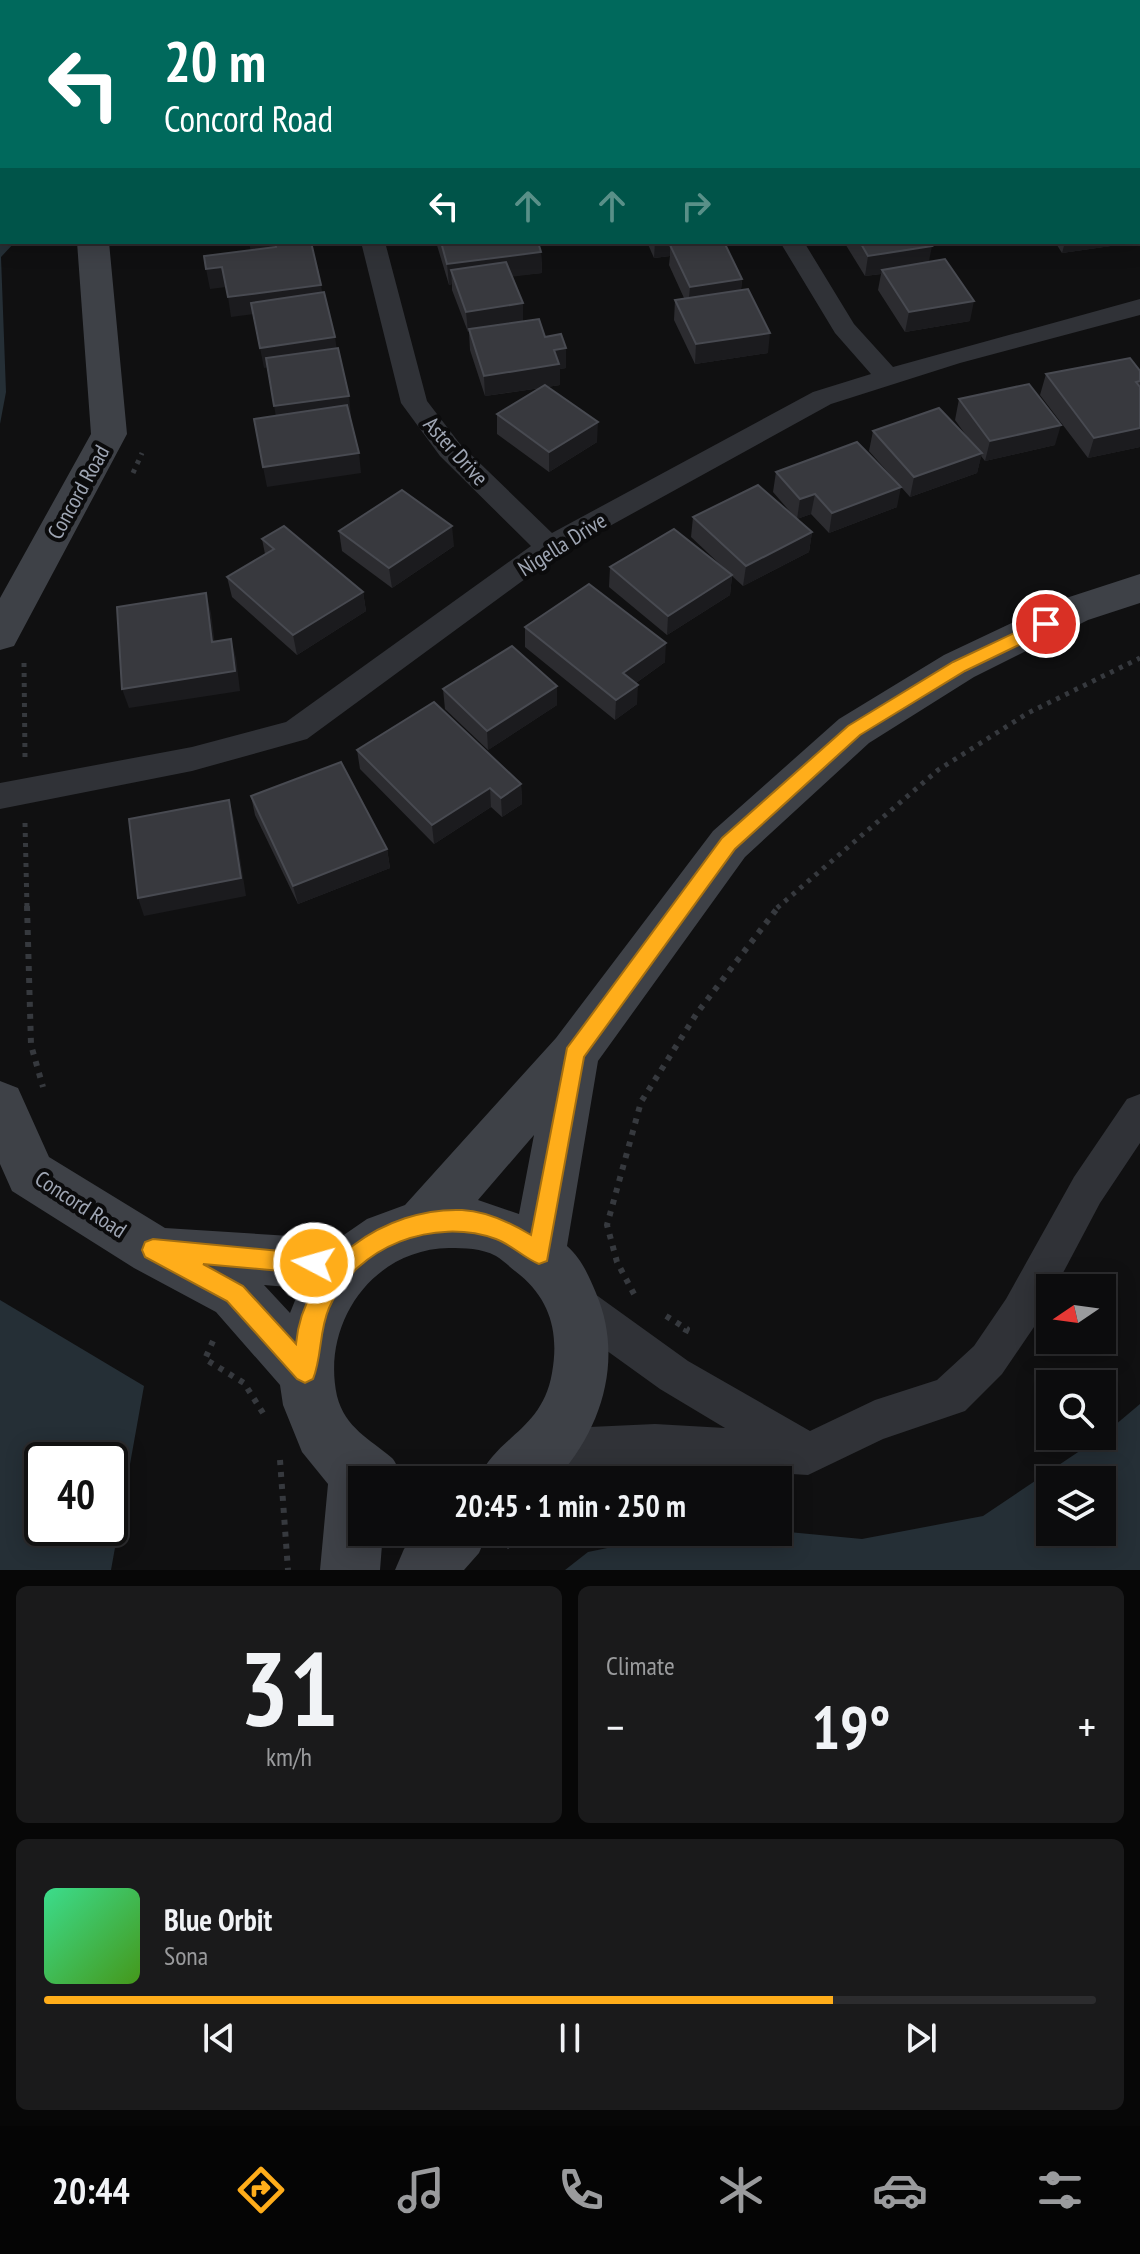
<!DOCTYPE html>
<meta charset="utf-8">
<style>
:root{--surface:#0c0c0d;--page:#1a1a1b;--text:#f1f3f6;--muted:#9a9b9d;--line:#2c2c2e;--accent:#ffad1a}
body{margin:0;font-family:"PT Sans Narrow",sans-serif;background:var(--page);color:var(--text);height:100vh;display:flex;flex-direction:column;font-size:30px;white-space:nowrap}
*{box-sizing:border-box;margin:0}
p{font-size:26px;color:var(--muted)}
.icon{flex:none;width:44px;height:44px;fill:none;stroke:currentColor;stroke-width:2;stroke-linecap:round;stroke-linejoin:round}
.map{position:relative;height:1570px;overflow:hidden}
.drawer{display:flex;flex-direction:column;gap:16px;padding:16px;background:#070707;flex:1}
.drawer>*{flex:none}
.top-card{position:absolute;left:0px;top:0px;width:1140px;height:244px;box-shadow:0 4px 20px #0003,0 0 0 2px var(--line);background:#00695c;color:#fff;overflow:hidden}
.needle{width:52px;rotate:257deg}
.buttons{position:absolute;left:1036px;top:1274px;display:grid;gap:16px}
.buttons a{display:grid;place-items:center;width:80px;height:80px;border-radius:0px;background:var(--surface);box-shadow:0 4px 20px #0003,0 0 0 2px var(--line);font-size:40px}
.speed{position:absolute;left:24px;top:1442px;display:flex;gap:16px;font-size:40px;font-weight:700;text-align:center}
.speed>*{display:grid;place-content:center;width:104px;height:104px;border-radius:50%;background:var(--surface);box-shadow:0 4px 20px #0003,0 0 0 2px var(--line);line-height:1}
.speed .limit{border:4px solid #111;border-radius:12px;background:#fff;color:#111}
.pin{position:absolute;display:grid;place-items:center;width:68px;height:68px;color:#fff;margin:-34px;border:4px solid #fff;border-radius:50%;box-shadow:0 2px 8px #0007}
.me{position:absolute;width:88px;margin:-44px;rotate:276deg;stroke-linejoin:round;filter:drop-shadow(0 0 6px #0008)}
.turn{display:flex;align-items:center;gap:28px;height:168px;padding:0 32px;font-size:36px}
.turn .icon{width:104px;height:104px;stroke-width:2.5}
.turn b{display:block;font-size:56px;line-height:68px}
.lanes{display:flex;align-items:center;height:76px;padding:0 32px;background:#0003;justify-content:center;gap:40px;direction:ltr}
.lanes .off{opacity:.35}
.big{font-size:60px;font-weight:700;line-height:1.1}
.drawer .widget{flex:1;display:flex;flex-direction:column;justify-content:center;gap:12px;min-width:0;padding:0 28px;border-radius:12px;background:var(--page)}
.drawer .dial{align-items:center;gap:0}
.dial b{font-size:104px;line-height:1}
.song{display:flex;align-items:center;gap:24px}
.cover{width:96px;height:96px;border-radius:12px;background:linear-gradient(135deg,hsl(150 70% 55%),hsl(100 70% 35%))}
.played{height:8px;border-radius:4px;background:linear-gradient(90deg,var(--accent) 75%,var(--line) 75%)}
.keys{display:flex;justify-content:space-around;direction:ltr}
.heat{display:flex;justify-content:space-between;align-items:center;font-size:44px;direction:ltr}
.drawer .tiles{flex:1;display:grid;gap:16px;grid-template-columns:1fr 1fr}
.widget:last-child{grid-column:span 2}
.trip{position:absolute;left:348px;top:1466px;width:444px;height:80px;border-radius:0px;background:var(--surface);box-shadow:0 4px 20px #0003,0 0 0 2px var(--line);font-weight:700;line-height:80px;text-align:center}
.tabs{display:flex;height:128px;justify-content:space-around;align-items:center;background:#050505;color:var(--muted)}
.tabs .icon{width:56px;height:56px}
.tabs .active{color:var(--accent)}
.tabs b{font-size:36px;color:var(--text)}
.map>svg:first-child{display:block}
</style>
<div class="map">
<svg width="1140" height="1570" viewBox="0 0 1140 1570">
<rect width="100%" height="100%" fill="#101011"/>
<g fill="#252f36" fill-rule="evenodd">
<path d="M 0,217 L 2,242 L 15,242 L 1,257 L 6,392 L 0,424 Z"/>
<path d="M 0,1300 L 144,1386 L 111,1570 L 0,1570 ZM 42,1460 L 110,1460 L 110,1528 L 42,1528 Z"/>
<path d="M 1140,1404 L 1140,1570 L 565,1570 L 588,1552 L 685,1532 L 778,1531 L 862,1539 L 983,1516 L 1102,1436 ZM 1050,1480 L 1102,1480 L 1102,1532 L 1050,1532 Z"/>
</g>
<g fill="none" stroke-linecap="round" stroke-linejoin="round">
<g stroke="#36393e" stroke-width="5" stroke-dasharray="4 6" stroke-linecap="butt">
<path d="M 133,473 L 142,453"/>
<path d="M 24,663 L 25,757"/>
<path d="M 25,823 L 27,908"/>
<path d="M 777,908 L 938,770 L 1028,713 L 1140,658"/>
</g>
<g stroke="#36393e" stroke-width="6" stroke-dasharray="5 7" stroke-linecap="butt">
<path d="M 27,906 L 31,1045 L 43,1087"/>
<path d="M 634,1294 L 617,1262 L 607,1225 L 641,1102 L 697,1013 L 779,906"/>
<path d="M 666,1316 L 687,1329 L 685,1333"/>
<path d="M 213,1341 L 205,1359 L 244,1383 L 263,1413"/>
<path d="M 280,1460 L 288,1570"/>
<path d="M 506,1547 L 523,1532"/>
</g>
<g fill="#303237" fill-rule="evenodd">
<path d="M 302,0 L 322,0 L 323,2 L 303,2 Z"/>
<path d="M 652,0 L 672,0 L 673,2 L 653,2 Z"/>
<path d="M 983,0 L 1004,0 L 1005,2 L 984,2 Z"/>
<path d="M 0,91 L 2,91 L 0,105 Z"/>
<path d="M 1138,179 L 1140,180 L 1140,196 L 1138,195 Z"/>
<path d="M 361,242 L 385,242 L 427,401 L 460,444 L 552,533 L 813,392 L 871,374 L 835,333 L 780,242 L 804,242 L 854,324 L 893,367 L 1140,299 L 1140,315 L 960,363 L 831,404 L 559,554 L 307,739 L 192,771 L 0,809 L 0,783 L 192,747 L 286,722 L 531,546 L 440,456 L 401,403 Z"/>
<path d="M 1140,1094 L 1140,1143 L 1100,1203 L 1055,1288 L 1050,1288 L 1050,1297 L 1034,1327 L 1002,1374 L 965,1411 L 883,1439 L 808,1475 L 655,1466 L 546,1471 L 531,1465 L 525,1450 L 531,1435 L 546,1429 L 655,1424 L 725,1428 L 660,1389 L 560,1317 L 554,1303 L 560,1289 L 574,1284 L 588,1289 L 688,1361 L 810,1431 L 875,1400 L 937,1380 L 974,1346 L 1006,1299 L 1074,1177 L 1127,1099 Z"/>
</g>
<g fill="#3e4147" fill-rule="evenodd">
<rect x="58" y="0" width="28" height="2"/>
<path d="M 77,242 L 109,242 L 127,434 L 14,646 L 0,650 L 0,598 L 91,434 Z"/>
<path d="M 1140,574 L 1140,603 L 1088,620 L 974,677 L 869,743 L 745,857 L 598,1061 L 567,1246 C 581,1258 589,1276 596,1293 C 623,1356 604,1425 559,1476 L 555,1480 L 478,1480 C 496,1436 542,1431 552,1373 C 559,1334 551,1301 520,1275 C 512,1269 504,1261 496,1256 C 481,1248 465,1248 449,1248 C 373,1249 321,1323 337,1396 C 345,1428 370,1439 392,1458 C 397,1463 399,1473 402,1480 L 362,1480 L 362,1532 L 383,1532 L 380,1570 L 320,1570 L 328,1484 L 302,1452 L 283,1405 L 280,1385 L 216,1312 L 134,1268 L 12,1191 L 0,1164 L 0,1081 L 18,1088 L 49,1157 L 165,1228 L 338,1239 L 367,1219 L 405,1205 L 556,1038 L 713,831 L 839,719 L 944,655 L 1060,600 ZM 534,1135 L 519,1214 L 478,1200 ZM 264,1285 L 300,1288 L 290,1313 Z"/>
<path d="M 418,1532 L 488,1532 L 479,1553 L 464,1570 L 395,1570 L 404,1549 Z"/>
</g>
</g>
<g fill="#2c2c30">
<path d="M 892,0 L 955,0 L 956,2 L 893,2 Z"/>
<path d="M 1046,0 L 1140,0 L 1138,16 L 1140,18 L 1140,105 L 1138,105 L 1138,2 L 1048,2 Z"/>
<path d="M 436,242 L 538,242 L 541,252 L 542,273 L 512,276 L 523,321 L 545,337 L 566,348 L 566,368 L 560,369 L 560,385 L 547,387 L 597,442 L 549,472 L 497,434 L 497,414 L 541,388 L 485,396 L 470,350 L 469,332 L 468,332 L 452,290 L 452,284 L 449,285 Z"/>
<path d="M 647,242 L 724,242 L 742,279 L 741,290 L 768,353 L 695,364 L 674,320 L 675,300 L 684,298 L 669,265 L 670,256 L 654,258 Z"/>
<path d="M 844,242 L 929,242 L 929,262 L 970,321 L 905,332 L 878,290 L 881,274 L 865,276 Z"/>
<path d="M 1055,242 L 1119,242 L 1118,245 L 1062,253 Z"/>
<path d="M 1140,369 L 1140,447 L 1088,458 L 1040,395 L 1046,374 L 1139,370 Z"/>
<path d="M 959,399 L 1055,445 L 985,461 L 981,456 L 977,473 L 910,497 L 869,451 L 873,431 L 968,438 L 955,420 Z"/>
<path d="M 776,472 L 897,507 L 829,533 L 811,514 L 797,519 L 812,532 L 809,552 L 743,586 L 732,576 L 730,595 L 667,635 L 609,587 L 610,567 L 726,570 L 691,537 L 693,517 L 793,515 L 773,492 Z"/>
<path d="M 339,531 L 454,546 L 392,588 L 342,551 Z"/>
<path d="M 262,539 L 363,592 L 366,611 L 297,655 L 232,597 L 227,577 L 265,554 Z"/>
<path d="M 525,627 L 665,662 L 636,683 L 637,704 L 615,720 L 525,647 Z"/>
<path d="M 557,686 L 557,705 L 488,750 L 445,709 L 443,689 Z"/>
<path d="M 357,750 L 521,784 L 522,804 L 502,817 L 491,807 L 434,844 L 360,769 Z"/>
<path d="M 251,796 L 387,849 L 390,868 L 298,904 L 255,815 Z"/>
</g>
<g fill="#1b1b1e">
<path d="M 705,0 L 754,0 L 751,2 L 705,2 Z"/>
<path d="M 1116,0 L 1140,0 L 1140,10 L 1138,16 L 1138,2 L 1100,2 Z"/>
<path d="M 1140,90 L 1140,105 L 1138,105 L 1138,97 Z"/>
<path d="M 0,133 L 2,148 L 2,169 L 0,170 Z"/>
<path d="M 249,242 L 275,242 L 276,250 L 251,253 Z"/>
<path d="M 655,242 L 717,242 L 670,245 L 670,256 L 654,258 Z"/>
<path d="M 1065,242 L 1119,242 L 1118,245 L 1062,253 Z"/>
<path d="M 932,246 L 928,266 L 882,270 L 881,274 L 865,276 L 868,256 Z"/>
<path d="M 541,252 L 542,273 L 456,284 L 451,270 L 452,284 L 449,285 L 447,264 Z"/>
<path d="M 222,267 L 226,287 L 210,289 L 206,269 Z"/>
<path d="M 742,279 L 740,299 L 688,307 L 690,287 Z"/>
<path d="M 321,285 L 324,305 L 231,317 L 228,297 Z"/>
<path d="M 974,301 L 970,321 L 905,332 L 909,312 Z"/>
<path d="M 523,303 L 523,323 L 468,332 L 466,312 Z"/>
<path d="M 770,333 L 768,353 L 695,364 L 696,344 Z"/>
<path d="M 335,337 L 338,357 L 264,368 L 260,348 Z"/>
<path d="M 566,348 L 566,368 L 560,369 L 560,385 L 485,396 L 484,376 L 554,350 Z"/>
<path d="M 349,396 L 351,416 L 278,427 L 274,406 Z"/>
<path d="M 598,422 L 597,442 L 549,472 L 549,452 Z"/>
<path d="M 1061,425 L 1055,445 L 985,461 L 990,441 Z"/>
<path d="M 1140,428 L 1140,447 L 1088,458 L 1094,438 Z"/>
<path d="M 359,453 L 361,473 L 267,487 L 263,467 Z"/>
<path d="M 982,453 L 977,473 L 910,497 L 914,477 Z"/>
<path d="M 901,487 L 897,507 L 829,533 L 832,513 Z"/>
<path d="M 815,494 L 811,514 L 797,519 L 800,499 Z"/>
<path d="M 452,526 L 454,546 L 392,588 L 389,568 Z"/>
<path d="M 812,532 L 809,552 L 743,586 L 746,566 Z"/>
<path d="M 732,575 L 730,595 L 667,635 L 668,616 Z"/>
<path d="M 363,592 L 366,611 L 297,655 L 293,635 Z"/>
<path d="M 206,593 L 211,613 L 217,661 L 212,642 Z"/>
<path d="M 231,639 L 236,658 L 240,691 L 129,708 L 122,689 Z"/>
<path d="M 666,643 L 665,662 L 622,693 L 623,673 Z"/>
<path d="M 638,685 L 637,704 L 615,720 L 616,700 Z"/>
<path d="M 557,686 L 557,705 L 488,750 L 487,731 Z"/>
<path d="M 521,784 L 522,804 L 502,817 L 501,798 Z"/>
<path d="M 490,788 L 491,807 L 434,844 L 432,825 Z"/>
<path d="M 229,800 L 234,819 L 246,896 L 144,916 L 138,898 Z"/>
<path d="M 387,849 L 390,868 L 298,904 L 293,886 Z"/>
</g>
<g fill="#38393e" stroke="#484a51" stroke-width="2">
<path d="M 202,0 L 255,0 L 237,2 L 203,2 Z"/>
<path d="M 375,0 L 438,0 L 439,2 L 366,1 Z"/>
<path d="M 544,0 L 606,0 L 608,2 L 545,2 Z"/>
<path d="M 740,0 L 774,0 L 776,2 L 724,2 Z"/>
<path d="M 907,0 L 955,0 L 956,2 L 909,2 Z"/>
<path d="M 1067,0 L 1116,0 L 1100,2 L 1069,2 Z"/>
<path d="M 1138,16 L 1140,18 L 1140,43 L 1138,43 Z"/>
<path d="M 1138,50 L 1140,50 L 1140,84 L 1138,82 Z"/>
<path d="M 275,242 L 311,242 L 321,285 L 228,297 L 222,267 L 206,269 L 204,256 L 276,247 Z"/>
<path d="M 441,242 L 538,242 L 541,252 L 447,264 Z"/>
<path d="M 693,242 L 724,242 L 742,279 L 690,287 L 670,245 Z"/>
<path d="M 860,242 L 929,242 L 932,246 L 868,256 Z"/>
<path d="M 945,259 L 974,301 L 909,312 L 882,270 Z"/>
<path d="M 506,262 L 523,303 L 466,312 L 451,270 Z"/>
<path d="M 748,289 L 770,333 L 696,344 L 675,300 Z"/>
<path d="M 324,292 L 335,337 L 260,348 L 251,303 Z"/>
<path d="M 539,319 L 545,337 L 561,334 L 566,348 L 554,350 L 559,364 L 484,376 L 469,329 Z"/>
<path d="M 338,348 L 349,396 L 274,406 L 266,358 Z"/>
<path d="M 1130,358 L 1140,371 L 1140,381 L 1136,382 L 1140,387 L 1140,428 L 1094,438 L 1046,374 Z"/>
<path d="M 1029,384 L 1061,425 L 990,441 L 959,399 Z"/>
<path d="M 545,385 L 598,422 L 549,452 L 497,414 Z"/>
<path d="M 347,405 L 359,453 L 263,467 L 254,419 Z"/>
<path d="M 939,408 L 982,453 L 914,477 L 873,431 Z"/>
<path d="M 857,442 L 901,487 L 832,513 L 815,494 L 800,499 L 776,472 Z"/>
<path d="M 758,485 L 812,532 L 746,566 L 693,517 Z"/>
<path d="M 402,490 L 452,526 L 389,568 L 339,531 Z"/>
<path d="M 284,526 L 363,592 L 293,635 L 227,577 L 274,549 L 262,539 Z"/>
<path d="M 674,529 L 732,575 L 668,616 L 610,567 Z"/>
<path d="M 589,584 L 666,643 L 623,673 L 638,685 L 616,700 L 525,627 Z"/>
<path d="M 206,593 L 212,642 L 231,639 L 235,671 L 122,689 L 117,607 Z"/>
<path d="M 512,646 L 557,686 L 487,731 L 443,689 Z"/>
<path d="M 434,702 L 521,784 L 501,798 L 490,788 L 432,825 L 357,750 Z"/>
<path d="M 341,762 L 387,849 L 293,886 L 251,796 Z"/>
<path d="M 229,800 L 241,878 L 138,898 L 129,819 Z"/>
</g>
<path fill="#ffad1a" stroke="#a67011" stroke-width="2" d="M 1046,618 L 1054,624 L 1052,629 L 965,671 L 860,735 L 735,849 L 584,1057 L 547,1261 L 539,1264 C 524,1258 512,1245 496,1239 C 435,1217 356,1245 329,1308 C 319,1331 322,1357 313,1379 L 305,1383 L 297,1379 L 227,1301 L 145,1257 L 142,1250 L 145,1242 L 153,1239 L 322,1255 L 325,1263 L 322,1270 L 314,1274 L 203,1264 L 243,1286 L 296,1344 C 303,1263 386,1207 462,1210 C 486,1211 511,1223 531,1235 L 567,1048 L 722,838 L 848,726 L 953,662 Z"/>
<g text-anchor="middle" stroke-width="8" stroke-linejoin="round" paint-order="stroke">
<g font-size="22" fill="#9fa6b4" stroke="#0b0b0c">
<text transform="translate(456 451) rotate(48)" y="8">Aster Drive</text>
<text transform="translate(78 492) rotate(-61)" y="8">Concord Road</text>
<text transform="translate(562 544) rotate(-32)" y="8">Nigella Drive</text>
<text transform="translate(81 1204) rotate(33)" y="8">Concord Road</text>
</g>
</g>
</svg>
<div class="buttons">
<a><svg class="needle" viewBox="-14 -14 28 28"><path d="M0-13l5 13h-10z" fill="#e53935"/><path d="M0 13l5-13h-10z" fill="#9a9b9d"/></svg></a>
<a><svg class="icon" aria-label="search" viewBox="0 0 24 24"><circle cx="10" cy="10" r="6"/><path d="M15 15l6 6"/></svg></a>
<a><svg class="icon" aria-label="layers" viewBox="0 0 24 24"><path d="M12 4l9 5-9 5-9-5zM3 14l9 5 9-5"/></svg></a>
</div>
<div class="speed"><div class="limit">40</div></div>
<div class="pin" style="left:1046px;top:624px;background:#d93025"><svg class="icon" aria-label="arrive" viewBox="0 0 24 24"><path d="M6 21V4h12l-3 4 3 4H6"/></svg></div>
<svg class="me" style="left:314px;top:1263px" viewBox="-20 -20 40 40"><circle r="17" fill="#ffad1a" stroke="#fff" stroke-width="3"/><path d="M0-11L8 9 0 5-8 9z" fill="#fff"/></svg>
<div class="trip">20:45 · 1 min · 250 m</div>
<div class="top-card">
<div class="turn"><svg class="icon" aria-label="left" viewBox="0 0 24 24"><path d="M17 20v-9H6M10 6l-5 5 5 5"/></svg><div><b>20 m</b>Concord Road</div></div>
<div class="lanes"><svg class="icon" aria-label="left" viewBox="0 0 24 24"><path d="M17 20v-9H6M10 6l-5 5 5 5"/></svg><svg class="icon off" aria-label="ahead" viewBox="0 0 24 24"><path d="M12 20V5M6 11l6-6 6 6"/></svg><svg class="icon off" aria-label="ahead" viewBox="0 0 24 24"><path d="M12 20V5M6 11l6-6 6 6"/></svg><svg class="icon off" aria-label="right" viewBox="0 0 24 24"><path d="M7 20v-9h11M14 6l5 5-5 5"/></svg></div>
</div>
</div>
<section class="drawer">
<div class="tiles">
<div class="widget dial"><b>31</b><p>km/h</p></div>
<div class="widget"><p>Climate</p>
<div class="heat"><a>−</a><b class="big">19°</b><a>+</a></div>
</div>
<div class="widget">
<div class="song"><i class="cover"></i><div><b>Blue Orbit</b><p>Sona</p></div></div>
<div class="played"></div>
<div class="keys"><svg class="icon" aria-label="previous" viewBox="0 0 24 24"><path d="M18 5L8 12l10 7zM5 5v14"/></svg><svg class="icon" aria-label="pause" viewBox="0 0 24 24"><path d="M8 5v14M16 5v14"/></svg><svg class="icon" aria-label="next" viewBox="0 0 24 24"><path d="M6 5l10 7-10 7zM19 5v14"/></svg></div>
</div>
</div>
</section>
<nav class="tabs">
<b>20:44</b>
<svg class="icon active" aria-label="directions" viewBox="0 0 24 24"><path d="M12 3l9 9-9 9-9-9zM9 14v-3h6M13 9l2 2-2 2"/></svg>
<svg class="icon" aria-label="music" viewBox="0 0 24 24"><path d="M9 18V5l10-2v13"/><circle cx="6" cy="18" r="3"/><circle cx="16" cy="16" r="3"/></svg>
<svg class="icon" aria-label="phone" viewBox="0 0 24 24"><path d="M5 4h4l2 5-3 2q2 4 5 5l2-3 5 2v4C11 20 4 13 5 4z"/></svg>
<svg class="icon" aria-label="climate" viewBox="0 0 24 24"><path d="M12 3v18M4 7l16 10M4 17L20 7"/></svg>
<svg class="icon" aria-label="car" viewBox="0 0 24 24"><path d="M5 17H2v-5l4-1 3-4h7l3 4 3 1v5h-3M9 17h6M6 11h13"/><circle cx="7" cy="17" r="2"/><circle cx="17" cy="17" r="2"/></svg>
<svg class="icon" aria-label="filters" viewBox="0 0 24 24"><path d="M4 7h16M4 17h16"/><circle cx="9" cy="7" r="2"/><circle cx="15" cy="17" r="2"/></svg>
</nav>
